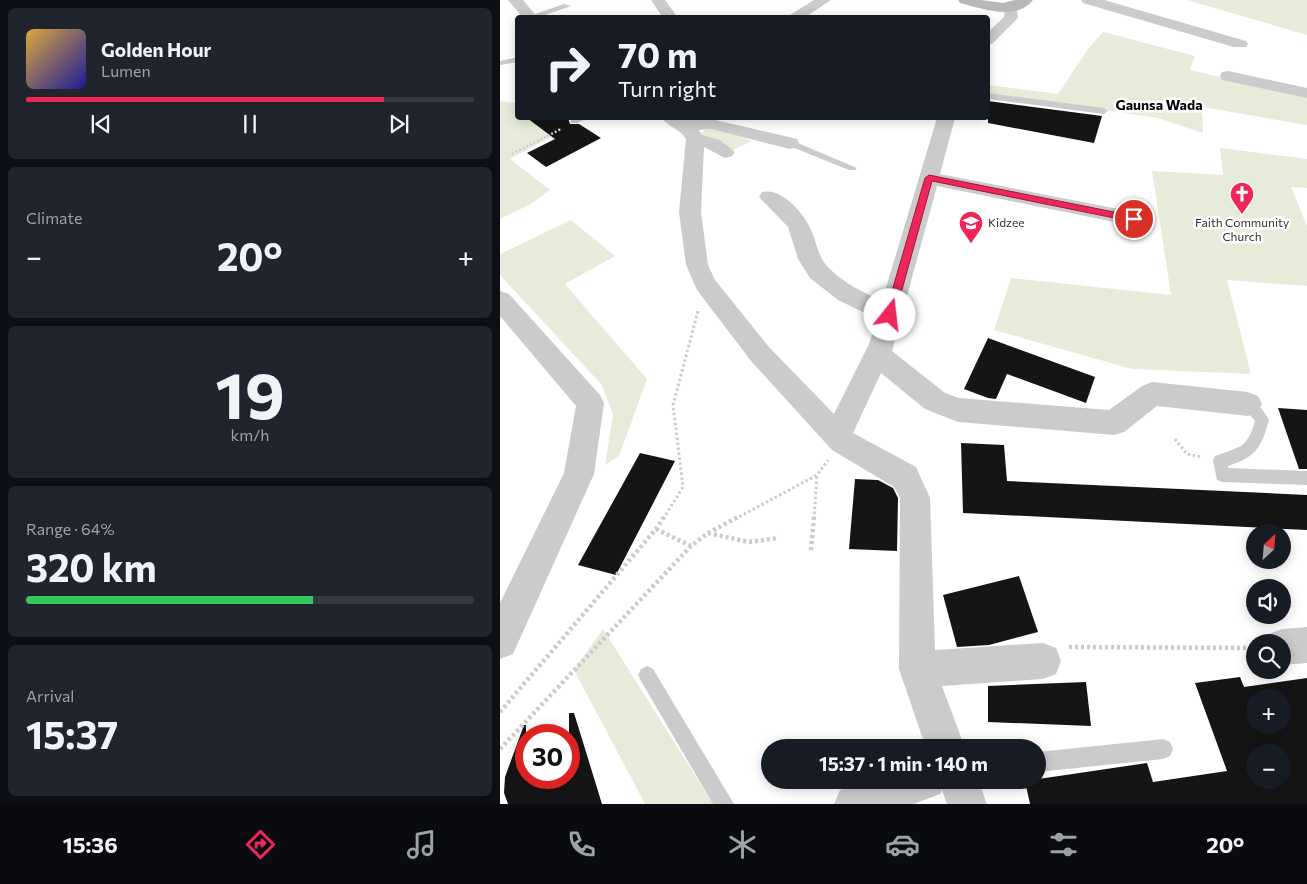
<!DOCTYPE html>
<meta charset="utf-8">
<style>
:root{--surface:#171b24;--page:#20242c;--text:#f1f3f6;--muted:#9ea1a6;--line:#363941;--accent:#ef265a}
body{margin:0;font-family:Commissioner,sans-serif;background:var(--page);color:var(--text);height:100vh;display:flex;flex-direction:column;font-size:19px;white-space:nowrap}
*{box-sizing:border-box;margin:0}
p{font-size:16px;color:var(--muted)}
.icon{flex:none;width:28px;height:28px;fill:none;stroke:currentColor;stroke-width:2;stroke-linecap:round;stroke-linejoin:round}
.map{position:relative;flex:1;overflow:hidden}
.details{display:flex;flex-direction:column;gap:8px;padding:8px;background:#0d0f14;width:500px}
.details>*{flex:none}
.banner{position:absolute;left:15px;top:15px;width:475px;height:105px;border-radius:5px;box-shadow:0 2px 12px #0003;background:#171b24;color:var(--text);overflow:hidden}
.needle{width:32px;rotate:26deg}
.buttons{position:absolute;left:746px;top:524px;display:grid;gap:10px}
.buttons a{display:grid;place-items:center;width:45px;height:45px;border-radius:50%;background:var(--surface);box-shadow:0 2px 12px #0003;font-size:25px}
.speed{position:absolute;left:15px;top:724px;display:flex;gap:10px;font-size:25px;font-weight:700;text-align:center}
.speed>*{display:grid;place-content:center;width:65px;height:65px;border-radius:50%;background:var(--surface);box-shadow:0 2px 12px #0003;line-height:1}
.speed .limit{border:8px solid #d22;background:#fff;color:#111}
.pin{position:absolute;display:grid;place-items:center;width:42px;height:42px;color:#fff;margin:-21px;border:2px solid #fff;border-radius:50%;box-shadow:0 1px 5px #0007}
.me{position:absolute;width:55px;margin:-28px;rotate:16deg;stroke-linejoin:round;filter:drop-shadow(0 0 4px #0008)}
.turn{display:flex;align-items:center;gap:18px;height:105px;padding:0 20px;font-size:22px}
.turn .icon{width:65px;height:65px;stroke-width:2.5}
.turn b{display:block;font-size:35px;line-height:42px}
.big{font-size:38px;font-weight:700;line-height:1.1}
.details .tile{flex:1;display:flex;flex-direction:column;justify-content:center;gap:8px;min-width:0;padding:0 18px;border-radius:8px;background:var(--page)}
.details .dial{align-items:center;gap:0}
.dial b{font-size:65px;line-height:1}
.song{display:flex;align-items:center;gap:15px}
.cover{width:60px;height:60px;border-radius:8px;background:linear-gradient(135deg,hsl(40 70% 55%),hsl(240 70% 35%))}
.played{height:5px;border-radius:2px;background:linear-gradient(90deg,var(--accent) 80%,var(--line) 80%)}
.keys{display:flex;justify-content:space-around;direction:ltr}
.heat{display:flex;justify-content:space-between;align-items:center;font-size:28px;direction:ltr}
.charge{height:8px;border-radius:4px;background:linear-gradient(90deg,#34c759 64%,var(--line) 0)}
.trip{position:absolute;left:261px;top:739px;width:285px;height:50px;border-radius:25px;background:var(--surface);box-shadow:0 2px 12px #0003;font-weight:700;line-height:50px;text-align:center}
.tab-bar{display:flex;height:80px;justify-content:space-around;align-items:center;background:#090b0e;color:var(--muted)}
.tab-bar .icon{width:35px;height:35px}
.tab-bar .selected{color:var(--accent)}
.tab-bar b{font-size:22px;color:var(--text)}
main{display:flex;flex:1;min-height:0}
.map>svg:first-child{display:block}
</style>
<main>
<section class="details">
<div class="tile">
<div class="song"><i class="cover"></i><div><b>Golden Hour</b><p>Lumen</p></div></div>
<div class="played"></div>
<div class="keys"><svg class="icon" aria-label="previous" viewBox="0 0 24 24"><path d="M18 5L8 12l10 7zM5 5v14"/></svg><svg class="icon" aria-label="pause" viewBox="0 0 24 24"><path d="M8 5v14M16 5v14"/></svg><svg class="icon" aria-label="next" viewBox="0 0 24 24"><path d="M6 5l10 7-10 7zM19 5v14"/></svg></div>
</div>
<div class="tile"><p>Climate</p>
<div class="heat"><a>−</a><b class="big">20°</b><a>+</a></div>
</div>
<div class="tile dial"><b>19</b><p>km/h</p></div>
<div class="tile"><p>Range · 64%</p><b class="big">320 km</b><div class="charge"></div></div>
<div class="tile"><p>Arrival</p><b class="big">15:37</b></div>
</section>
<div class="map">
<svg width="807" height="804" viewBox="0 0 807 804">
<rect width="100%" height="100%" fill="#fff"/>
<g fill="#e7ecda">
<path d="M 687,0 L 807,0 L 807,35 Z"/>
<path d="M 603,32 L 695,56 L 690,70 L 807,98 L 807,125 L 702,107 L 703,133 L 658,118 L 488,93 L 488,85 L 558,94 L 588,49 Z"/>
<path d="M 0,101 L 17,103 L 18,118 L 50,118 L 70,127 L 10,159 L 50,190 L 31,204 L 0,219 Z"/>
<path d="M 211,126 L 252,141 L 229,152 L 198,135 Z"/>
<path d="M 720,148 L 807,159 L 807,188 L 791,187 L 807,226 L 807,286 L 727,280 L 751,374 L 632,369 L 494,330 L 511,278 L 671,295 L 652,171 L 723,175 Z"/>
<path d="M 71,220 L 115,256 L 65,284 L 147,379 L 119,456 L 105,465 L 113,415 L 102,385 L 0,275 L 0,254 Z"/>
<path d="M 103,629 L 213,804 L 145,804 L 74,670 Z"/>
</g>
<g fill="#151515" fill-rule="evenodd">
<path d="M 488,101 L 602,116 L 594,143 L 488,123 Z"/>
<path d="M 27,118 L 68,118 L 70,124 L 79,124 L 101,138 L 46,167 L 27,153 L 55,139 Z"/>
<path d="M 488,338 L 595,377 L 586,403 L 507,374 L 496,399 L 488,398 L 464,389 Z"/>
<path d="M 778,408 L 807,410 L 807,469 L 799,469 Z"/>
<path d="M 461,443 L 504,445 L 507,481 L 807,495 L 807,530 L 463,513 Z"/>
<path d="M 140,453 L 175,461 L 116,575 L 78,565 Z"/>
<path d="M 355,479 L 378,480 L 393,488 L 398,498 L 397,551 L 349,549 Z"/>
<path d="M 519,576 L 538,632 L 489,645 L 457,647 L 443,595 Z"/>
<path d="M 740,677 L 744,687 L 807,678 L 807,804 L 530,804 L 525,781 L 647,763 L 653,782 L 727,771 L 695,683 ZM 755,698 L 782,698 L 782,725 L 755,725 ZM 755,752 L 782,752 L 782,780 L 755,780 Z"/>
<path d="M 586,682 L 591,726 L 488,722 L 488,686 Z"/>
<path d="M 69,713 L 74,713 L 102,804 L 8,804 L 4,793 L 5,777 L 24,725 L 26,725 L 26,778 L 69,778 Z"/>
</g>
<g fill="none" stroke-linecap="round" stroke-linejoin="round">
<path stroke="#cbcbcb" stroke-width="2" stroke-dasharray="1 1" stroke-linecap="butt" d="M 59,130 L 61,129"/>
<path stroke="#cbcbcb" stroke-width="2.5" stroke-dasharray="2 2" stroke-linecap="butt" d="M 12,154 L 61,129"/>
<g stroke="#cbcbcb" stroke-width="3" stroke-dasharray="2.5 2.5" stroke-linecap="butt">
<path d="M 675,439 L 687,454 L 702,457"/>
<path d="M 163,519 L 183,487 L 173,405 L 198,311"/>
<path d="M 235,519 L 317,475 L 328,460"/>
<path d="M 314,519 L 317,475"/>
</g>
<g stroke="#cbcbcb" stroke-width="4.5" stroke-dasharray="3 3" stroke-linecap="butt">
<path d="M 156,529 L 191,546"/>
<path d="M 208,533 L 249,542 L 279,538"/>
<path d="M 311,550 L 314,517"/>
<path d="M 569,647 L 755,648"/>
<path d="M 0,712 L 156,529 L 164,517"/>
<path d="M 0,749 L 191,546 L 208,533 L 238,517"/>
</g>
<g fill="#cbcbcb" fill-rule="evenodd">
<path d="M 64,4 L 71,6 L 37,18 L 27,17 Z"/>
<path d="M 18,57 L 18,62 L 0,65 L 0,61 Z"/>
<path d="M 488,93 L 604,108 L 608,111 L 604,114 L 488,99 Z"/>
<path d="M 75,118 L 87,118 L 77,123 L 71,123 L 71,119 Z"/>
<path d="M 287,141 L 293,141 L 357,168 L 355,170 L 349,170 L 287,145 Z"/>
<path d="M 748,398 C 756,401 765,412 769,420 C 761,448 756,457 728,466 L 728,468 L 807,471 L 807,485 L 722,482 L 717,480 L 713,461 L 715,456 C 739,447 747,449 755,421 L 741,404 L 743,400 Z"/>
<path d="M 147,666 L 153,669 L 234,804 L 213,804 L 141,681 L 138,675 L 141,669 Z"/>
<path d="M 663,739 L 670,742 L 673,749 L 670,756 L 663,759 L 538,772 L 538,752 Z"/>
</g>
<g fill="#cbcbcb" fill-rule="evenodd">
<path d="M 8,0 L 23,0 L 38,18 L 23,18 Z"/>
<path d="M 151,0 L 165,0 L 178,18 L 163,18 Z"/>
<path d="M 314,0 L 331,0 L 304,18 L 285,18 Z"/>
<path d="M 581,0 L 604,0 L 746,41 L 748,44 L 746,47 L 734,47 L 583,3 Z"/>
<path d="M 510,5 L 517,9 L 518,18 L 493,43 L 488,45 L 488,32 L 504,17 L 505,6 Z"/>
<path d="M 728,71 L 807,88 L 807,98 L 722,80 L 720,76 L 722,72 Z"/>
<path d="M 162,118 L 184,118 L 190,120 L 211,119 L 297,139 L 299,143 L 297,147 L 290,149 L 211,129 L 199,130 L 202,135 L 220,140 L 235,152 L 232,156 L 225,158 L 204,147 L 201,212 L 208,265 L 215,280 L 269,347 L 334,414 L 369,344 L 377,319 L 338,300 L 310,278 L 298,259 L 288,227 L 259,197 L 262,192 C 282,187 305,214 312,232 C 317,244 318,256 327,266 C 342,282 362,292 382,301 L 437,118 L 455,118 L 440,174 L 634,212 L 642,214 L 645,219 L 642,224 L 634,226 L 437,186 L 392,351 L 445,393 L 459,398 L 609,410 L 642,386 L 652,382 L 748,392 L 758,396 L 762,404 L 758,412 L 748,416 L 657,406 L 624,432 L 614,435 L 458,422 L 425,409 L 381,373 L 353,433 L 416,467 L 430,498 L 435,650 L 543,643 L 556,648 L 561,661 L 556,674 L 543,679 L 442,686 L 465,748 L 426,748 L 399,669 L 400,498 L 394,487 L 332,450 L 251,361 L 197,290 L 186,265 L 179,212 L 186,139 C 178,127 169,128 162,118 Z"/>
<path d="M 0,291 L 9,294 L 100,395 L 104,403 L 94,474 L 13,654 L 0,659 L 0,603 L 64,473 L 76,406 L 0,316 Z"/>
<path d="M 807,627 L 807,663 L 782,665 L 782,642 L 766,642 L 769,634 L 782,629 Z"/>
<path d="M 365,780 L 478,780 L 487,804 L 447,804 L 442,790 L 440,794 L 414,804 L 334,804 L 340,790 Z"/>
</g>
<path fill="#b8b8b8" fill-rule="evenodd" d="M 458,0 L 482,0 L 503,3 L 515,0 L 533,0 C 516,22 481,8 460,3 Z"/>
</g>
<path fill="#ef265a" stroke="#9b193a" d="M 429,175 L 634,216 L 638,219 L 634,222 L 432,181 L 395,315 L 390,319 L 385,315 L 425,178 Z"/>
<defs>
<symbol id="church-pin" viewBox="-11 -11 22 30"><path d="M0 17L-7.5 6A9.5 9.5 0 1 1 7.5 6Z" fill="#ef265a" stroke="#fff"/><path d="M-1.2-6h2.4v3.5h3.3v2.4h-3.3V6h-2.4V-.1h-3.3v-2.4h3.3Z" fill="#fff"/></symbol>
<symbol id="school-pin" viewBox="-11 -11 22 30"><path d="M0 17L-7.5 6A9.5 9.5 0 1 1 7.5 6Z" fill="#ef265a" stroke="#fff"/><path d="M0-5L7-2L0 1L-7-2ZM-4 1L0 2.5L4 1V4Q0 6-4 4Z" fill="#fff"/></symbol>
</defs>
<g fill-rule="evenodd">
<use href="#church-pin" x="728" y="180" width="28" height="38"/>
<use href="#school-pin" x="457" y="209" width="28" height="38"/>
</g>
<g text-anchor="middle" stroke-width="5" stroke-linejoin="round" paint-order="stroke">
<g font-size="12" fill="#2e2e2e" stroke="#fff" text-anchor="start">
<text x="488" y="227">Kidzee</text>
<text x="742" y="227" text-anchor="middle">Faith Community<tspan x="742" dy="14">Church</tspan></text>
</g>
<g font-size="14" font-weight="bold" fill="#000" stroke="#fff">
<text x="659" y="110">Gaunsa Wada</text>
</g>
</g>
</svg>
<div class="buttons">
<a><svg class="needle" viewBox="-14 -14 28 28"><path d="M0-13l5 13h-10z" fill="#e53935"/><path d="M0 13l5-13h-10z" fill="#9ea1a6"/></svg></a>
<a><svg class="icon" aria-label="sound" viewBox="0 0 24 24"><path d="M4 9h4l5-4v14l-5-4H4zM17 9q2 3 0 6"/></svg></a>
<a><svg class="icon" aria-label="search" viewBox="0 0 24 24"><circle cx="10" cy="10" r="6"/><path d="M15 15l6 6"/></svg></a>
<a>+</a>
<a>−</a>
</div>
<div class="speed"><div class="limit">30</div></div>
<div class="pin" style="left:634px;top:219px;background:#d93025"><svg class="icon" aria-label="arrive" viewBox="0 0 24 24"><path d="M6 21V4h12l-3 4 3 4H6"/></svg></div>
<svg class="me" style="left:390px;top:315px" viewBox="-20 -20 40 40"><circle r="19" fill="#fff"/><path d="M0-13L10 11 0 6-10 11z" fill="#ef265a"/></svg>
<div class="trip">15:37 · 1 min · 140 m</div>
<div class="banner">
<div class="turn"><svg class="icon" aria-label="right" viewBox="0 0 24 24"><path d="M7 20v-9h11M14 6l5 5-5 5"/></svg><div><b>70 m</b>Turn right</div></div>
</div>
</div>
</main>
<nav class="tab-bar">
<b>15:36</b>
<svg class="icon selected" aria-label="directions" viewBox="0 0 24 24"><path d="M12 3l9 9-9 9-9-9zM9 14v-3h6M13 9l2 2-2 2"/></svg>
<svg class="icon" aria-label="music" viewBox="0 0 24 24"><path d="M9 18V5l10-2v13"/><circle cx="6" cy="18" r="3"/><circle cx="16" cy="16" r="3"/></svg>
<svg class="icon" aria-label="phone" viewBox="0 0 24 24"><path d="M5 4h4l2 5-3 2q2 4 5 5l2-3 5 2v4C11 20 4 13 5 4z"/></svg>
<svg class="icon" aria-label="climate" viewBox="0 0 24 24"><path d="M12 3v18M4 7l16 10M4 17L20 7"/></svg>
<svg class="icon" aria-label="car" viewBox="0 0 24 24"><path d="M5 17H2v-5l4-1 3-4h7l3 4 3 1v5h-3M9 17h6M6 11h13"/><circle cx="7" cy="17" r="2"/><circle cx="17" cy="17" r="2"/></svg>
<svg class="icon" aria-label="filters" viewBox="0 0 24 24"><path d="M4 7h16M4 17h16"/><circle cx="9" cy="7" r="2"/><circle cx="15" cy="17" r="2"/></svg>
<b>20°</b>
</nav>
